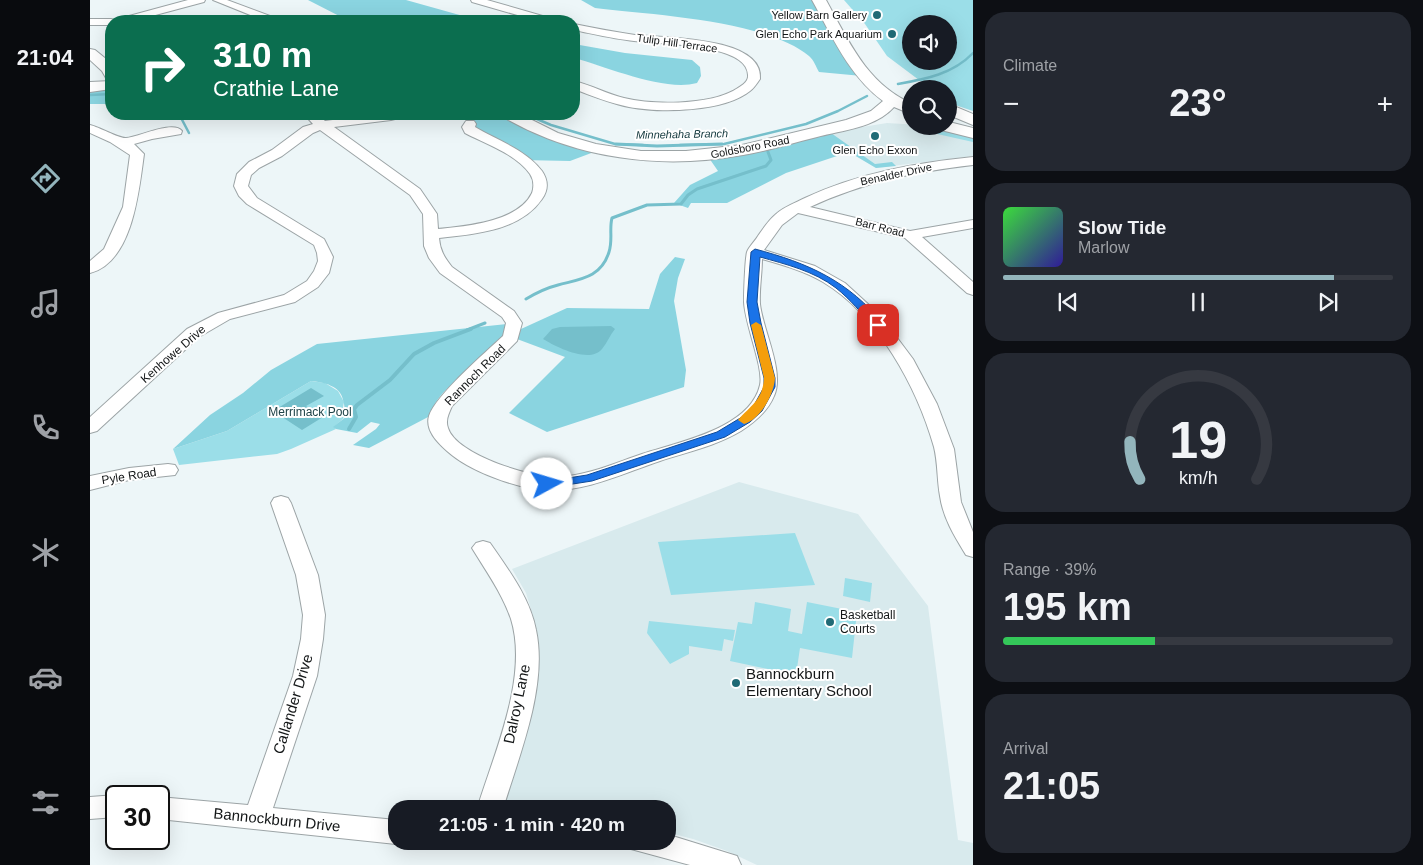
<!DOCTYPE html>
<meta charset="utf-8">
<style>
:root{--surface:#171b24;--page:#242831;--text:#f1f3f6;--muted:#9ea1a6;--line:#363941;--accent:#93b5bc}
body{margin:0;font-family:Helvetica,sans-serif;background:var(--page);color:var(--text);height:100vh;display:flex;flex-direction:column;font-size:19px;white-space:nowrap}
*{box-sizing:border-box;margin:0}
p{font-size:16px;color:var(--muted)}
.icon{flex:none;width:28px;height:28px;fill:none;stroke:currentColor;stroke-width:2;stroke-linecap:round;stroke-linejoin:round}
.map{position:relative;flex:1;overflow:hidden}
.details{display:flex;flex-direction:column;gap:12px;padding:12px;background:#0d0f14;width:450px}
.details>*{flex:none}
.banner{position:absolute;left:15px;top:15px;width:475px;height:105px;border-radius:20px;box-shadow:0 5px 20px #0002;background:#0b6e4f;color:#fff;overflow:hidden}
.buttons{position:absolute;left:812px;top:15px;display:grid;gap:10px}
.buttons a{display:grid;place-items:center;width:55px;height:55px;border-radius:50%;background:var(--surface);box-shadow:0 5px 20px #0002;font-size:25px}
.speed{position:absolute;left:15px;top:785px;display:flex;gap:10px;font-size:25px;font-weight:700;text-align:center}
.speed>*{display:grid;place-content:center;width:65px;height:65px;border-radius:50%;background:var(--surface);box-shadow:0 5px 20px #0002;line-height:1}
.speed .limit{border:2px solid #111;border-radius:8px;background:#fff;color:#111}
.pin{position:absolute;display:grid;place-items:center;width:42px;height:42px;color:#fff;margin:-21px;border-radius:10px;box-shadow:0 2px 8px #0006}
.me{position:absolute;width:55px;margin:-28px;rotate:84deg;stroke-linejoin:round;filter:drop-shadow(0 0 4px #0008)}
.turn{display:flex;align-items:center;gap:18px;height:105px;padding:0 25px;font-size:22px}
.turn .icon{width:65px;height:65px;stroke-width:2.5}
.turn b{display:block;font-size:35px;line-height:42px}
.big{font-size:38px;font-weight:600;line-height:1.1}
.details .card{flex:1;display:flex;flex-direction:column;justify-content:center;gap:8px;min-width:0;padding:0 18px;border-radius:20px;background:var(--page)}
.details .dial{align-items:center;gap:0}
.dial svg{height:130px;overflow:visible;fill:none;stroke:var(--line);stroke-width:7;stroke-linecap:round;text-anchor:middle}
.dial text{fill:var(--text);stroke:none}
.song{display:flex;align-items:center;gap:15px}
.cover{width:60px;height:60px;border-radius:8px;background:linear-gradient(135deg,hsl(120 70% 55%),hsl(250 70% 35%))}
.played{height:5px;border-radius:2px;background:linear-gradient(90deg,var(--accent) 85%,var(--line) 85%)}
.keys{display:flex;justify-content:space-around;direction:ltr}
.heat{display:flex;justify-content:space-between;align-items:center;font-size:28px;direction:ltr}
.charge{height:8px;border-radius:4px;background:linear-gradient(90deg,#34c759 39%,var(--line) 0)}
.trip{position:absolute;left:298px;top:800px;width:288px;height:50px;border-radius:20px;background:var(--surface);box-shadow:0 5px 20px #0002;font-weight:600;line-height:50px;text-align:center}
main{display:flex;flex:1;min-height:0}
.menu{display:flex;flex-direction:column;width:90px;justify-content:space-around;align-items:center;background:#090b0e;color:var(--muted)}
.menu .icon{width:35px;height:35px}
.menu .active{color:var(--accent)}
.menu b{font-size:22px;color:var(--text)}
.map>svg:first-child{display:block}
</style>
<main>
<nav class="menu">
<b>21:04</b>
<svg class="icon active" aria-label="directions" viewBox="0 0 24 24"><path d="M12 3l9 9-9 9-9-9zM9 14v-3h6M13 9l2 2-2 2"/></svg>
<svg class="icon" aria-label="music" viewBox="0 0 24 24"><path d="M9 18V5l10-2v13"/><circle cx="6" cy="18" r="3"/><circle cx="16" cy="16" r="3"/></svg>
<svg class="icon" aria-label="phone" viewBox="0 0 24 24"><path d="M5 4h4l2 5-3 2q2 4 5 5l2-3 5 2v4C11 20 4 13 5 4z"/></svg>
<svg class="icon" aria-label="climate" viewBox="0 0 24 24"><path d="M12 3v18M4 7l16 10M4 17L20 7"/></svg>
<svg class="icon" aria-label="car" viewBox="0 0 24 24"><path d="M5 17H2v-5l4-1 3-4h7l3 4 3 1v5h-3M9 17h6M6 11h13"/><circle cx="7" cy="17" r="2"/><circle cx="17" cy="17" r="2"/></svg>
<svg class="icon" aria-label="filters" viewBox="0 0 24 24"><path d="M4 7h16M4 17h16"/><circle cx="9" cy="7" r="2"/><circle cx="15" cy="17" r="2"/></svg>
</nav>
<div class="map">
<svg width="883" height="865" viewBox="0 0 883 865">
<rect width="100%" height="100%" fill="#edf6f8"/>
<g fill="#d8eaed">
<path d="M 797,123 L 845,126 L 883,134 L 883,156 L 786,168 L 729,134 Z"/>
<path d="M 649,482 L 768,514 L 838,606 L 868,840 L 883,843 L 883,865 L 667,865 L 637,851 L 603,839 L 576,832 L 576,809 L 414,809 L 447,640 L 443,616 L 436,593 L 422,569 Z"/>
</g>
<g fill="#9bdee8" fill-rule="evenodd">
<path d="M 754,0 L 883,0 L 883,111 L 859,103 L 859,89 L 841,89 L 797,56 L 775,24 ZM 821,24 L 859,24 L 859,61 L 821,61 Z"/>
<path d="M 826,126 L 841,126 L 883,135 L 883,142 L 825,129 Z"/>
<path d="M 221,381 L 235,383 L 248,391 L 254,402 L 253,407 L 257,415 L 244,427 L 246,429 L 201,449 L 187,454 L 89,465 L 83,449 L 137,431 Z"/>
<path d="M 705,533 L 725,585 L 581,595 L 568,542 Z"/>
<path d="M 755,578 L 782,583 L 780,602 L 753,596 Z"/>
<path d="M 665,602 L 701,609 L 698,631 L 712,634 L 717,602 L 767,612 L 762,658 L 710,648 L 706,675 L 640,661 L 648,622 L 662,624 Z"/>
<path d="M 559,621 L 645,630 L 643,641 L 634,639 L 632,651 L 599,646 L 599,654 L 580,664 L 557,633 Z"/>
</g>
<g fill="#8ad4e0">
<path d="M 218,0 L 316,0 L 391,21 C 380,21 366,23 354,21 C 343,19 328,15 318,21 L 259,21 Z"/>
<path d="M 491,0 L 729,0 L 772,76 L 729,72 C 726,67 724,60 719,56 C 675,20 563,15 505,8 Z"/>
<path d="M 484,44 L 535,53 L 602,60 L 610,67 L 611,76 L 607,83 C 574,92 518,67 484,58 Z"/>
<path d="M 21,89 L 21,104 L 0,104 L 0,90 Z"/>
<path d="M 372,114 L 410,114 L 453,136 L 504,152 L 480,161 L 432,160 L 380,124 Z"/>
<path d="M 741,133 L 785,164 L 802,162 L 806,166 L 786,168 L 759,152 L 696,173 L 637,203 L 601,203 L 598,208 L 584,203 L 600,185 L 628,171 L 619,158 Z"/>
<path d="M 585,257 L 595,259 L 588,278 L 584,301 L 596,370 L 594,387 L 457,432 L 419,413 L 475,357 L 427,339 L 431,329 L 477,308 L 559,309 L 570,274 Z"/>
<path d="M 417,324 L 417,332 C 408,341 399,351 390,361 C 372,377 346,392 340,416 L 279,448 L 263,445 L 286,429 L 290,424 L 281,422 L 267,433 L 246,429 L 243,427 L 257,416 C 254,410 255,406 253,400 C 251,386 233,382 221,381 L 137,431 L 83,449 L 120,415 L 153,393 L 181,370 L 227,344 Z"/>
</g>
<g fill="#75bfcb">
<path d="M 521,326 L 525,329 C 520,335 517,343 512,349 C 500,364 466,347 453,339 L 462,329 L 470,327 Z"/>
<path d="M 221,388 L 234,396 L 216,406 L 233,417 L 212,430 L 183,411 Z"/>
</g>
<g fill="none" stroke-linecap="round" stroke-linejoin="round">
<g stroke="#75bfcb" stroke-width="2.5">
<path d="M 808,84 C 836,79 863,74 883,53"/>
<path d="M 0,95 L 21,94"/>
<path d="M 89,114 L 99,133"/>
<path d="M 435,114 L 461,125 L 525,144 L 553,145"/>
<path d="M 590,145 L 634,144 L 716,124 L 748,111 L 777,96"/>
</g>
<g stroke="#75bfcb" stroke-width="3">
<path d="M 526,144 L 567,146 L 632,144"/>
<path d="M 436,299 C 446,293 456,288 468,285 C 490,279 511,278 519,252 C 523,240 519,229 522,218 L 557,205 L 591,204 L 598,195 L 607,189 L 676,166 L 681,160 L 678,152"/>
<path d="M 377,330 L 395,323"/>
</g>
<path stroke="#75bfcb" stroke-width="4" d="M 259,429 L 266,417 L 264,409 L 267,405 L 300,380 L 324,354 L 344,343 L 381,329"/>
<defs>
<g id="minor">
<path d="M 98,0 L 115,0 L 114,2 L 43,21 L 27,21 L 28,19 Z"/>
<path d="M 123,0 L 137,0 L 188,19 L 189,21 L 175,21 Z"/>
<path d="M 381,0 L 397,0 L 463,19 L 464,21 L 448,21 L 382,2 Z"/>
<path d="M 0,19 L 21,19 L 26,21 L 21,21 L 21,25 L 0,25 Z"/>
<path d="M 484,24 C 504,28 525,32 545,35 C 572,38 674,36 670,79 C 667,83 664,88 660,91 C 634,112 571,113 539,107 C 520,103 502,96 484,89 L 484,81 C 501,85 517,94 534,98 C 563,105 617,105 643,91 C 649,87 659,83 658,75 C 658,43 566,44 544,41 C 524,39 504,34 484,30 Z"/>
<path d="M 214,114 L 227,114 L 235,121 L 289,114 L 306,114 L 307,116 L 305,119 L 301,120 L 244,127 L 330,189 L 347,214 L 348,229 C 376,226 428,222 442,193 C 444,187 444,180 440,174 C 426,154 396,144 375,133 L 372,127 L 376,121 L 384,121 L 386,124 L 385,127 C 407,140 436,150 452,171 C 458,180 459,189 452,199 C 430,231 385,234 349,238 C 350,250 354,257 362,267 L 424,311 L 432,323 L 427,341 L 362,406 C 359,413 355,420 358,428 C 366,455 444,479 470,477 C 499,475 525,463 552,454 C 588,442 660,429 670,385 C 674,368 655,325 654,302 C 654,293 655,260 657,252 C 659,247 665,241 668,236 C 673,229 678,221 685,215 C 693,207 705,203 715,198 C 768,173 825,163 883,157 L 883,165 C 824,172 774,182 720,207 L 820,231 L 883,220 L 883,228 L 832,237 L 883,282 L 883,295 L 877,293 L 815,238 L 708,213 L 692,225 L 674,250 L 725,266 L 755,283 L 790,315 L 823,359 L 847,404 L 864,449 L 871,502 L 883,532 L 883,557 L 876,555 C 865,537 853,518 850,496 C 847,480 848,463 844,447 C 827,387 788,315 733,282 C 714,271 693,265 672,259 C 672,274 669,290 670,304 C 673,331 695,372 684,396 C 678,411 665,422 651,431 C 626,446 597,452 570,461 C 534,473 496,492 457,490 C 427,489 379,471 357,451 C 347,442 335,430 339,416 C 345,396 396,352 413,336 L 416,323 L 412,317 L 350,273 L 339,258 L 334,246 L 333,214 L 320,195 L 230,130 L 223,133 L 192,156 L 169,168 L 161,175 L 158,186 L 167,198 L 234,239 L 243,257 L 239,273 L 228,287 L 205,302 L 140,319 L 109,337 L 7,431 L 0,433 L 0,417 L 97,329 L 128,313 L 194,295 L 217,281 L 224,271 L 228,261 L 227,253 L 224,245 L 157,204 L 149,196 L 144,186 L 147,174 L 159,162 L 182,150 L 213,127 L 223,124 Z"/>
<path d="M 0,125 C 9,127 30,139 36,138 C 49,137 83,120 92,131 L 91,134 L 62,139 L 44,144 L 54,154 C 49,190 43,262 0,273 L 0,261 L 14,249 L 33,207 L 40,155 L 20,142 L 0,133 Z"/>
<path d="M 78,464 L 85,465 L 88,470 L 85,475 L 39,480 L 0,490 L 0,476 L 39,468 Z"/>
<path d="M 191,496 L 198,498 L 201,503 L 228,575 L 235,615 L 233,639 L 227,676 L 183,808 L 306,820 L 306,841 L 313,841 L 306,844 L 69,819 L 69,797 L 158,805 L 203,676 L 211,639 L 213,615 L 206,575 L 181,503 L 184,498 Z"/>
<path d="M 393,541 L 400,543 C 418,569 440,598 446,630 C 458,687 429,755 413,809 L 387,809 C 404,753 439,677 421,619 C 412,593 396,571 382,548 L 386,543 Z"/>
<path d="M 26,795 L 31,796 L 26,796 L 26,817 L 0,819 L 0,797 Z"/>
<path d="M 576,834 L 647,856 L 651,865 L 600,865 L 541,849 L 537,841 L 576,841 Z"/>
</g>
<g id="major">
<path d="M 722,0 L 736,0 C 758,40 777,84 821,103 L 821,114 L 804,107 C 785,128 753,130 727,137 C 702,143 678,151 653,155 C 570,170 486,159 413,117 L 411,114 L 430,114 L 468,133 L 506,144 L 551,151 L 596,151 L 652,145 L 756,120 L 781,111 L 793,101 C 759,76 742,36 722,0 Z"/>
<path d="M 0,49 L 5,50 L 21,63 L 21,79 L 16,78 L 12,71 L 0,60 Z"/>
<path d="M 21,81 L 21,89 L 0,92 L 0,82 Z"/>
<path d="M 859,104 L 883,114 L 883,125 L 859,115 Z"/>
<path d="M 859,122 L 883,128 L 883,138 L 847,129 L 845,126 L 859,126 Z"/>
</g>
</defs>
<use href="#minor" stroke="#9ca4a6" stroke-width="2"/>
<use href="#major" stroke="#9ca4a6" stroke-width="2"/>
<use href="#minor" fill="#fff" fill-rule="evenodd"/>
<use href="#major" fill="#fff" fill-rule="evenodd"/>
</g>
<path fill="#1a73e8" stroke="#114b97" d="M 665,249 C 718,263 759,281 794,325 L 788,328 L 785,327 C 772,314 760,299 746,288 C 724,271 695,264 670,257 L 667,302 L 671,323 L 685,378 L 685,387 L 672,411 L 660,422 L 635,437 L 502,481 L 457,488 L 453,487 L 451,484 L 453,482 L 497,475 L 627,432 L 652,417 L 663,407 L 674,387 L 674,378 L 660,323 L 657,302 L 661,252 Z"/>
<path fill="#f59e0b" d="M 666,322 L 671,325 L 685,378 C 684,394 671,419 654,424 L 648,420 C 660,406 673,400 674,378 L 661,325 Z"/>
<g fill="#206a75" stroke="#fff" stroke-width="2">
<circle cx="787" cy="15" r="5"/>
<circle cx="802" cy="34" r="5"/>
<circle cx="785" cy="136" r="5"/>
<circle cx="740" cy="622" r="5"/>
<circle cx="646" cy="683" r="5"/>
</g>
<g text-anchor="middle" stroke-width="4" stroke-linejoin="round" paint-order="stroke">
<g font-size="11" fill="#131617" stroke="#fff" text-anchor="end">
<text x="777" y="19">Yellow Barn Gallery</text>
<text x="792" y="38">Glen Echo Park Aquarium</text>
<text x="785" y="154" text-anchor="middle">Glen Echo Exxon</text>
</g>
<g font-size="11" fill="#131617" stroke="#fff">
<text transform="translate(587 43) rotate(8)" y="4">Tulip Hill Terrace</text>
<text transform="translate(660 147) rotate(-11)" y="4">Goldsboro Road</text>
<text transform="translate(806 174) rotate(-12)" y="4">Benalder Drive</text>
<text transform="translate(790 227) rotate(14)" y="4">Barr Road</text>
</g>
<g font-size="11" font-style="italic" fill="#11363b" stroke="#fff">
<text transform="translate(592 134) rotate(-1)" y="4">Minnehaha Branch</text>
</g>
<g font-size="12" fill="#131617" stroke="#fff">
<text transform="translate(83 354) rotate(-41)" y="4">Kenhowe Drive</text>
<text transform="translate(385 375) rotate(-45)" y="4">Rannoch Road</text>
<text transform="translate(39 476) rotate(-9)" y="4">Pyle Road</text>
</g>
<g font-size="12" fill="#1f4348" stroke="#fff">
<text x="220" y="416">Merrimack Pool</text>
</g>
<g font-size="12" fill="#131617" stroke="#fff" text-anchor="start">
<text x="750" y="619">Basketball<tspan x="750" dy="14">Courts</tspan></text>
</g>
<g font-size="15" fill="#131617" stroke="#fff" text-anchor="start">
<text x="656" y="679">Bannockburn<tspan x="656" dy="17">Elementary School</tspan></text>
</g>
<g font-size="15" fill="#131617" stroke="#fff">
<text transform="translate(203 704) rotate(-73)" y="5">Callander Drive</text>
<text transform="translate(427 704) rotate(-78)" y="5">Dalroy Lane</text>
<text transform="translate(187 820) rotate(6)" y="5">Bannockburn Drive</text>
</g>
</g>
</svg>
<div class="buttons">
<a><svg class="icon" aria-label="sound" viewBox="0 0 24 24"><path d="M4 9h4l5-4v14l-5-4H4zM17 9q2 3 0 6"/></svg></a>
<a><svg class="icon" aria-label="search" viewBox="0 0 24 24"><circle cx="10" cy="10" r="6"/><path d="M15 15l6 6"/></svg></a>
</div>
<div class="speed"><div class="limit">30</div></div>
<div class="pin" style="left:788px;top:325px;background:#d93025"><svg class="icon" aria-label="arrive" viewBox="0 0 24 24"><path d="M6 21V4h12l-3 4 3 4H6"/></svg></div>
<svg class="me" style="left:457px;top:484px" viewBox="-20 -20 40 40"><circle r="19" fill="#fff"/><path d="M0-13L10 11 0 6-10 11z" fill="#1a73e8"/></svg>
<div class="trip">21:05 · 1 min · 420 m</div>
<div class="banner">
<div class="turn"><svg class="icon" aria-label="right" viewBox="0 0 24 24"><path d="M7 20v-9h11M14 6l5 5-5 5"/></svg><div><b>310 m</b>Crathie Lane</div></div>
</div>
</div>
<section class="details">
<div class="card"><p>Climate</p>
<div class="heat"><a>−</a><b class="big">23°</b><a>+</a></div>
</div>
<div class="card">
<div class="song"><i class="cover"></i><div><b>Slow Tide</b><p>Marlow</p></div></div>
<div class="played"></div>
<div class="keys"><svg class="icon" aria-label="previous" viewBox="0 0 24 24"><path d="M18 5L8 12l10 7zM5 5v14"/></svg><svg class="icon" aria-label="pause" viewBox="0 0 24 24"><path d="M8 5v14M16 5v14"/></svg><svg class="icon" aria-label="next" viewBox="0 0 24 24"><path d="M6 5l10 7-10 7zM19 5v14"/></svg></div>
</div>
<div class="card dial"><svg viewBox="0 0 100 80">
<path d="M14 69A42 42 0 1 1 86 69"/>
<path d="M14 69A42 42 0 0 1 8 46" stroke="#93b5bc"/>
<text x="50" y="56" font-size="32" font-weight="700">19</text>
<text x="50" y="72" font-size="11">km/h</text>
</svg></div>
<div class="card"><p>Range · 39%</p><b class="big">195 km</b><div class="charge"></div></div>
<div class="card"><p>Arrival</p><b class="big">21:05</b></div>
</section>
</main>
